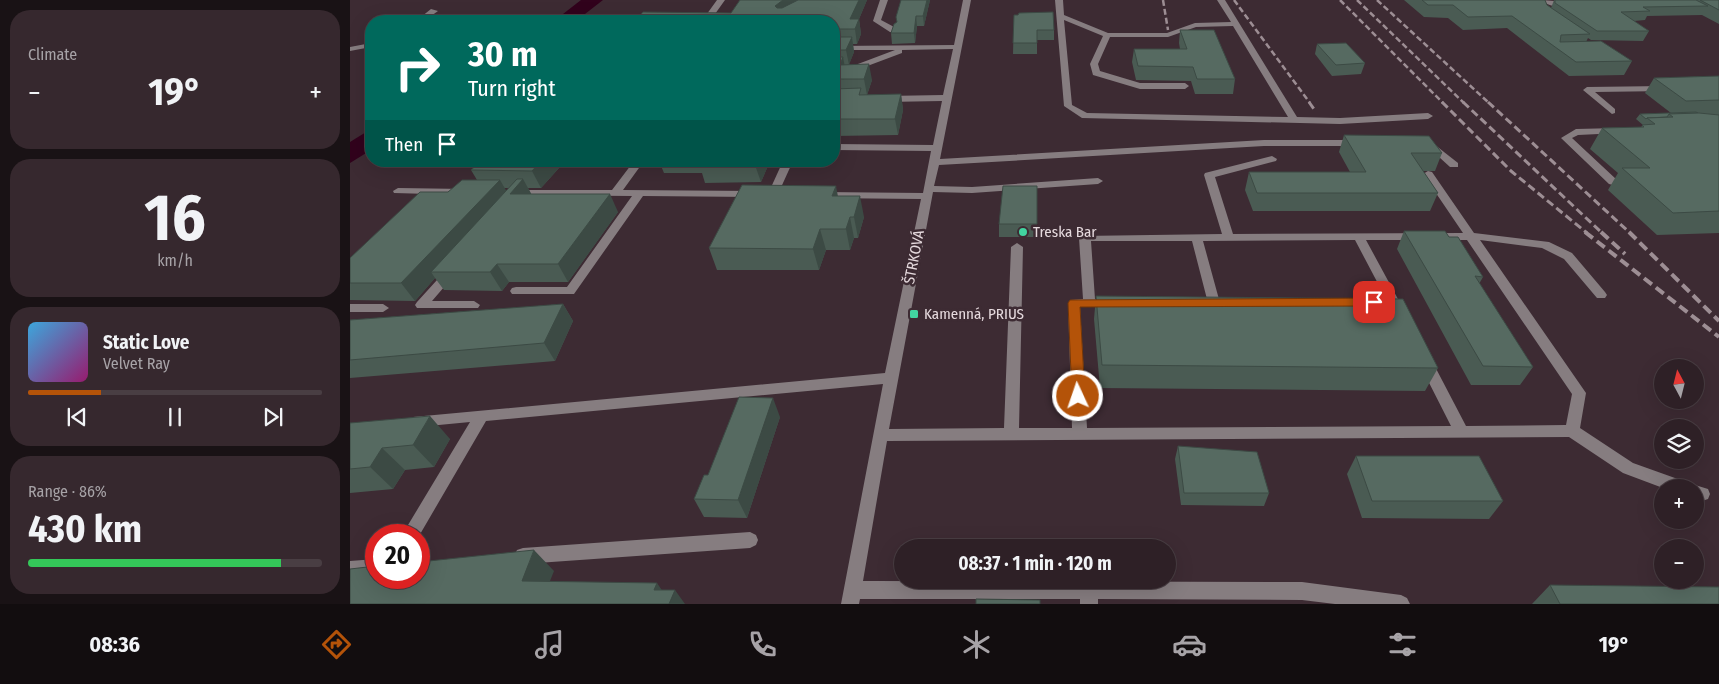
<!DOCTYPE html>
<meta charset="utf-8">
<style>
:root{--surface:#2e2026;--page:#36282e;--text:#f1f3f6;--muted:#a7a3a7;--line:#493e43;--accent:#b45309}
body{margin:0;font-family:"Fira Sans Condensed",sans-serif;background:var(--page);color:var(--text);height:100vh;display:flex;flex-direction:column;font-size:19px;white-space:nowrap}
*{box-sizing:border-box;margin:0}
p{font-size:16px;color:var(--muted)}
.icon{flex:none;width:28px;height:28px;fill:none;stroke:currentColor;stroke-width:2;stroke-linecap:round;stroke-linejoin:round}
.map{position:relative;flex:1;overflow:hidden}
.sheet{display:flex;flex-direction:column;gap:10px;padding:10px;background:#191215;width:350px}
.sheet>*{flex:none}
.guide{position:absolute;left:15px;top:15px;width:475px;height:152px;border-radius:20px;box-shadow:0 5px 20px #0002,0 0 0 1px var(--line);background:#00695c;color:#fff;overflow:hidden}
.needle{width:32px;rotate:353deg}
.tools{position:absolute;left:1304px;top:359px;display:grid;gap:10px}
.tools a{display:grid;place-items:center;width:50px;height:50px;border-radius:50%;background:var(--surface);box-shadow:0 5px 20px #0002,0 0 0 1px var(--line);font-size:25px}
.speed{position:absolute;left:15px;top:524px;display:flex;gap:10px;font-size:25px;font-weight:700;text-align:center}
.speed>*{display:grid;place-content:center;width:65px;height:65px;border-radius:50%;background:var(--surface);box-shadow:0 5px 20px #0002,0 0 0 1px var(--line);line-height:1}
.speed .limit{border:8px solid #d22;background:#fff;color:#111}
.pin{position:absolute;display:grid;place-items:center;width:42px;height:42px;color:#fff;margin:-21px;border-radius:10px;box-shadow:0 2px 8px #0006}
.me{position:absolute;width:55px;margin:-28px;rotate:357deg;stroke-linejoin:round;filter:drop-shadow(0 0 4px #0008)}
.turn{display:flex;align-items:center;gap:18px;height:105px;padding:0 20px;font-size:22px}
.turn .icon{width:65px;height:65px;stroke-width:2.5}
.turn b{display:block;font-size:35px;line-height:42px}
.then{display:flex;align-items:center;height:48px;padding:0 20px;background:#0003;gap:10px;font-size:19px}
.big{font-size:38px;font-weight:700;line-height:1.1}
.sheet .card{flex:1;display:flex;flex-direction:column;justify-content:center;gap:8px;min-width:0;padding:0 18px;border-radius:20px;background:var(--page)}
.sheet .dial{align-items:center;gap:0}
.dial b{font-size:65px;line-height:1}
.song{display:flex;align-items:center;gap:15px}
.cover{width:60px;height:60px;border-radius:8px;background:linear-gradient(135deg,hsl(200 70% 55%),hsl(320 70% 35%))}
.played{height:5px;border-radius:2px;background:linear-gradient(90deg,var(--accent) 25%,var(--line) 25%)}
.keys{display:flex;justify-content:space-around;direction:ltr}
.heat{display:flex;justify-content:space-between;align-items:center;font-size:28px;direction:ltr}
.charge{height:8px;border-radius:4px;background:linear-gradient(90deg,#34c759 86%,var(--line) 0)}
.trip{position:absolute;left:544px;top:539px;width:282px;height:50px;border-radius:25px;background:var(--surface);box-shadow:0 5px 20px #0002,0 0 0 1px var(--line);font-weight:700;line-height:50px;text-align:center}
.tabs{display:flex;height:80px;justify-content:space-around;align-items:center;background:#120d0f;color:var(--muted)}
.tabs .icon{width:35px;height:35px}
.tabs .selected{color:var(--accent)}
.tabs b{font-size:22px;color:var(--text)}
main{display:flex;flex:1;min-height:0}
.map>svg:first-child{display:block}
</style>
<main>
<section class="sheet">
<div class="card"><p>Climate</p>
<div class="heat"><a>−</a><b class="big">19°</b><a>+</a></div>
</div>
<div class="card dial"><b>16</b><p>km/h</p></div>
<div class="card">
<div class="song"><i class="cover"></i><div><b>Static Love</b><p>Velvet Ray</p></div></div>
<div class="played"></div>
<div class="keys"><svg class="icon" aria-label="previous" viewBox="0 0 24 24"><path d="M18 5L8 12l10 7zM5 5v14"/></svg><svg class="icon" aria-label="pause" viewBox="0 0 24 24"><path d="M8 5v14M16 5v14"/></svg><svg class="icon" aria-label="next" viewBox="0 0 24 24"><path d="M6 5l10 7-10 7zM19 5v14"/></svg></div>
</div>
<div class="card"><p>Range · 86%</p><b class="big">430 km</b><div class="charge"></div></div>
</section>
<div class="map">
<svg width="1369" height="604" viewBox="0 0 1369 604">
<rect width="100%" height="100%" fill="#3d2b33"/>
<g fill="#31021c">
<path d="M 231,0 L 253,0 L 226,21 L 204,21 Z"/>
<path d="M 21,129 L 21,150 L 0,163 L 0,142 Z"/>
</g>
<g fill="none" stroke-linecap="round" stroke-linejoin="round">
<g fill="#867d80" fill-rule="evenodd">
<path d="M 367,0 L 375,0 L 360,21 L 348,21 L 354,18 Z"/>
<path d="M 530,0 L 538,0 L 531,20 L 546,28 L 546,32 L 540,32 L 523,21 Z"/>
<path d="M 613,0 L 621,0 L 590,159 L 914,140 L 1007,140 L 1012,143 L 1007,146 L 914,146 L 589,165 L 584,186 L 622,187 L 748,178 L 753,181 L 748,184 L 622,193 L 583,192 L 539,429 L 654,428 L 661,247 L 667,243 L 673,247 L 669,428 L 722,428 L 718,303 L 720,300 L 733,299 L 729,238 L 731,236 L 872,234 L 854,175 L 855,173 L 922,156 L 927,159 L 926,161 L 865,177 L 883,234 L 1113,233 L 1073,174 L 1078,171 L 1082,172 L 1124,233 L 1199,242 L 1222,253 L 1255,292 L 1257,295 L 1255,298 L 1247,298 L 1214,259 L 1192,248 L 1130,240 L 1236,393 L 1230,428 L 1283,463 L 1339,483 L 1340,487 L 1345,485 L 1358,489 L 1360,494 L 1358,499 L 1352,501 L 1345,499 L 1345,488 L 1313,488 L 1273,473 L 1219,437 L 537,441 L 513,581 L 952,582 L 1051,595 L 1057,598 L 1060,604 L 985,604 L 952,600 L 748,599 L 748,604 L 730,604 L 730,599 L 510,599 L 509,604 L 491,604 L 533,384 L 136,421 L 69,536 L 52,535 L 120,422 L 68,427 L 63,425 L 61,421 L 63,417 L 535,373 L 571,199 L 471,198 L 466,195 L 471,192 L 573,193 L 581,151 L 484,150 L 484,144 L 583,145 L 592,101 L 536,102 L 532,99 L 536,96 L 593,95 L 603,49 L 552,50 L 552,53 L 504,71 L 484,71 L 484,67 L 500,67 L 545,50 L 484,50 L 484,46 L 604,45 ZM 1005,240 L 1043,312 L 1049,316 L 1055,312 L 1016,240 L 1117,240 L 1222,394 L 1216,425 L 1116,426 L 1081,359 L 1071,359 L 1069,363 L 1101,426 L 737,428 L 730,307 L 746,307 L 752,303 L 750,300 L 745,299 L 741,241 L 842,241 L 858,303 L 864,307 L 870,303 L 853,241 Z"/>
<path d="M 705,0 L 713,0 L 714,15 L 758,33 L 817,33 L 845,23 L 881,22 L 867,0 L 875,0 L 947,117 L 990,118 L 1078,113 L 1083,116 L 1078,119 L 990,124 L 732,118 L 714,106 ZM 714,20 L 753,36 L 740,64 L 743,75 L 790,89 L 835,89 L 839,86 L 835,83 L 790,83 L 750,71 L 748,64 L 760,37 L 818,37 L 846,27 L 883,26 L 938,117 L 737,113 L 722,105 Z"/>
<path d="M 1191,0 L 1218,2 L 1222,4 C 1212,9 1199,7 1191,0 Z"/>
<path d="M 81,9 L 88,11 L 74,21 L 66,21 Z"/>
<path d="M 21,43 L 21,47 L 0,51 L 0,47 Z"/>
<path d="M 1314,86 L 1317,87 L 1317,91 L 1245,92 L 1265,109 L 1265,113 L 1262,114 L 1233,90 L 1237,87 Z"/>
<path d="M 1267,128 L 1272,131 L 1270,133 L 1228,135 L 1222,138 L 1267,180 L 1268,182 L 1263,185 L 1259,184 L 1211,138 L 1226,129 Z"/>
<path d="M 1080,141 L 1108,163 L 1108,167 L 1100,167 L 1077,146 L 1075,144 Z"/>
<path d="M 284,161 L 294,161 L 273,190 L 404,191 L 409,194 L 404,197 L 293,196 L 224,294 L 162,294 L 160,291 L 162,288 L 166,287 L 217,287 L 282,196 L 164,195 L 160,194 L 159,192 L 160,190 L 262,190 Z"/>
<path d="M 433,161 L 443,161 L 428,194 L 423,197 L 419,196 L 418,194 Z"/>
<path d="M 48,188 L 116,189 L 121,192 L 116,195 L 44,193 L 43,191 Z"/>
<path d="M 101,268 L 107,272 L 82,301 L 124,301 L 130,305 L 128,308 L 67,308 L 65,305 L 67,302 L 97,269 Z"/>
<path d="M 0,304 L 33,304 L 39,308 L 33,312 L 0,312 Z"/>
<path d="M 400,532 L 406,535 L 408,540 L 406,545 L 400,548 L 173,564 L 167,562 L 164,556 L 167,550 L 173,548 Z"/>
<path d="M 26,559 L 26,575 L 0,577 L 0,561 Z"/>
</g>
<g stroke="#9d8e94" stroke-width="2.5" stroke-dasharray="6 3" stroke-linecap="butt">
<path d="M 813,0 L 818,30"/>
<path d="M 884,0 L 960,103"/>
<path d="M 990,0 L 1093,103"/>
<path d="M 1007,0 L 1114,103"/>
<path d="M 1027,0 L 1139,103"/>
</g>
<g stroke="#9d8e94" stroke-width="3" stroke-dasharray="8 4" stroke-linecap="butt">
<path d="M 959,102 L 964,109"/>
<path d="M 1092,102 L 1161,171 L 1237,233"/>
<path d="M 1113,102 L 1252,233"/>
<path d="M 1138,102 L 1280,233"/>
</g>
<g stroke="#9d8e94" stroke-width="4" stroke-dasharray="10 5" stroke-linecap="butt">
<path d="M 1235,232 L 1369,337"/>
<path d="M 1251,232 L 1275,254"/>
<path d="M 1279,232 L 1369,321"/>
</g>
</g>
<g fill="#4a5b53" fill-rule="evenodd">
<path d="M 390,0 L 517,0 L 509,19 L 511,34 L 507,44 L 503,44 L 504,52 L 499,64 L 522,80 L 517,95 L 551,94 L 553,110 L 548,135 L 484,136 L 484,21 L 381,13 Z"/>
<path d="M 551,0 L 580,0 L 574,26 L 567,26 L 565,43 L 542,44 L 541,33 L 547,22 Z"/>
<path d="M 1054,0 L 1195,0 L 1197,5 L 1201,8 L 1204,0 L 1202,0 L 1369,0 L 1369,24 L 1352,15 L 1297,16 L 1295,20 L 1284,21 L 1299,31 L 1293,41 L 1241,40 L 1238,38 L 1236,42 L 1282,61 L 1274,75 L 1219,76 L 1157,28 L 1113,30 L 1098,18 L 1074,17 Z"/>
<path d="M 664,15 L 704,30 L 704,40 L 687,40 L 687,54 L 663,54 Z"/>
<path d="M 830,30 L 885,79 L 883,94 L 845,94 L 841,81 L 786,80 L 782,62 L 784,49 L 830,49 L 829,43 Z"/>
<path d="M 967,44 L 1015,63 L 1011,74 L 982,76 L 965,54 Z"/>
<path d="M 1369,76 L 1369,233 L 1307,235 L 1258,190 L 1268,173 L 1240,149 L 1252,128 L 1291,127 L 1293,125 L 1286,119 L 1290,114 L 1321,113 L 1295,93 L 1304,78 Z"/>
<path d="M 994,135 L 1092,153 L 1085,171 L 1072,171 L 1088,193 L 1080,211 L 903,211 L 895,190 L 899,172 L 1000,172 L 989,152 Z"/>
<path d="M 131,161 L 280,161 L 274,168 L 209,168 L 191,188 L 178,188 L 181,194 L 268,212 L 218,282 L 159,282 L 152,291 L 94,290 L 85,278 L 65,301 L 0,300 L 0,258 L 98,192 L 127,180 L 121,170 ZM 154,188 L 159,188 L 156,191 Z"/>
<path d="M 309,161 L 420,161 L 411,182 L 355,183 L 352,173 L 314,173 Z"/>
<path d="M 687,186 L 687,237 L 649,237 L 649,224 Z"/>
<path d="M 488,196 L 514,217 L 508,238 L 504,238 L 500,250 L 476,250 L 469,270 L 367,270 L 359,248 Z"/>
<path d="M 1054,231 L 1099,237 L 1133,277 L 1129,284 L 1183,367 L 1170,385 L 1121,385 L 1047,249 Z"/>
<path d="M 746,296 L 1088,368 L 1075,391 L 750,388 L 744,319 Z"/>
<path d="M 213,304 L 223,321 L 205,361 L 0,378 L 0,320 Z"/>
<path d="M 430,417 L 397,518 L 354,517 L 344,499 L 358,475 Z"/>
<path d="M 0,423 L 100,439 L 84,467 L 55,470 L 43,489 L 0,493 Z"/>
<path d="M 828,446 L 919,493 L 914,506 L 831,505 L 825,459 Z"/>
<path d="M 1006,456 L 1153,501 L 1139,519 L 1012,518 L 997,474 Z"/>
<path d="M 1200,585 L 1369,604 L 1182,604 Z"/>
</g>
<g fill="#3c4a44">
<path d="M 433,0 L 454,0 L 428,21 L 425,6 Z"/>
<path d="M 509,0 L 517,0 L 509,19 L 511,34 L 507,44 L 505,29 L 500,19 Z"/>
<path d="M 577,0 L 580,0 L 574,26 L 573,16 Z"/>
<path d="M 566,16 L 567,26 L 565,43 L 564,33 Z"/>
<path d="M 502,37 L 504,52 L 499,65 L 496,50 Z"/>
<path d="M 493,57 L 496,73 L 493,80 L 490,65 Z"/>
<path d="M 519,64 L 522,80 L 517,95 L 514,79 Z"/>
<path d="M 551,94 L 553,110 L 548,135 L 545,119 Z"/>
<path d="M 191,161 L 206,161 L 209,168 L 191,188 L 182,171 Z"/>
<path d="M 271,161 L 280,161 L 274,168 Z"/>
<path d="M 407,161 L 420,161 L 411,182 L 405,165 Z"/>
<path d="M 173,179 L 183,197 L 160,194 Z"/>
<path d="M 150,180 L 160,197 L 81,272 L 85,278 L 65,301 L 51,283 Z"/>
<path d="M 486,186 L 490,207 L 482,196 Z"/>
<path d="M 260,194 L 268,212 L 218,282 L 208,264 Z"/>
<path d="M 510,196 L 514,217 L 508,238 L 504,217 Z"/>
<path d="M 500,217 L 504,238 L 500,250 L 496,229 Z"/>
<path d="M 470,229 L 476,250 L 469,270 L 463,249 Z"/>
<path d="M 147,264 L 159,282 L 152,291 L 140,272 Z"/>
<path d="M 213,304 L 223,321 L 205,361 L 194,343 Z"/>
<path d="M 423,398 L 430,417 L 397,518 L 388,500 Z"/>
<path d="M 80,416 L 100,439 L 84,467 L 63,445 Z"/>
<path d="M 32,448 L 55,470 L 43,489 L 20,467 Z"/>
<path d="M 184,550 L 204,571 L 192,601 L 172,581 Z"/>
<path d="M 307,583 L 320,602 L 325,590 L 335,604 L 315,604 L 304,590 Z"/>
</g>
<g fill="#566a61" stroke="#3c4a44">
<path d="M 390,0 L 433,0 L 425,6 L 427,8 L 432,8 L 448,0 L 509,0 L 500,19 L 509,19 L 505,29 L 484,29 L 484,21 L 285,21 L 293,12 L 381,13 Z"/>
<path d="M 551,0 L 577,0 L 573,16 L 566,16 L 564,33 L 541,33 L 544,24 L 547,22 L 546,17 Z"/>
<path d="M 1072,0 L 1195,0 L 1197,5 L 1240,34 L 1211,35 L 1210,42 L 1251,41 L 1282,61 L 1226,62 L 1162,16 L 1118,17 L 1103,5 L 1078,5 Z"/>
<path d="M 1205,0 L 1346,0 L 1358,6 L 1293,7 L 1300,11 L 1271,12 L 1299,31 L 1247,31 L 1205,3 Z"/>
<path d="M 1350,0 L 1369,0 L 1369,10 Z"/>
<path d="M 703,12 L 704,30 L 687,30 L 687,43 L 663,43 L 664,15 L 668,15 L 669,13 Z"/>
<path d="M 830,30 L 864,30 L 885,79 L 847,79 L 843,67 L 788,66 L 784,49 L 837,49 Z"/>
<path d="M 484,37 L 502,37 L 496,50 L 484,50 Z"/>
<path d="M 996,43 L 1015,63 L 986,65 L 967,44 Z"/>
<path d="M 484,57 L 493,57 L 490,65 L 519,64 L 514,79 L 484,79 Z"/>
<path d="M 1369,76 L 1369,100 L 1336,101 L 1304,78 Z"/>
<path d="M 511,88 L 509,95 L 551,94 L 545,119 L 484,119 L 484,89 Z"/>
<path d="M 1346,112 L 1348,113 L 1319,114 L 1317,117 L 1297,118 L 1296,119 L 1290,114 Z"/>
<path d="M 1349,113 L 1369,115 L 1369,211 L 1323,213 L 1272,168 L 1300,168 L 1252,128 L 1294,127 L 1292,125 L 1305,124 L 1297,118 L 1323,117 L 1319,114 Z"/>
<path d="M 994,135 L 1079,136 L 1092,153 L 1061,153 L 1088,193 L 907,193 L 899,172 L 1016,172 Z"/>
<path d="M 131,161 L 191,161 L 182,171 L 121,170 Z"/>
<path d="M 352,161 L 407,161 L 405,165 L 349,166 Z"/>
<path d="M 167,179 L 173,179 L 160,194 L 260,194 L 208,264 L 147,264 L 140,272 L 81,272 Z"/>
<path d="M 112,180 L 150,180 L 51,283 L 0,283 L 0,258 L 70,192 L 98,192 Z"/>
<path d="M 392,185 L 486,186 L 482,196 L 510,196 L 504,217 L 500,217 L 496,229 L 470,229 L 463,249 L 359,248 Z"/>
<path d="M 653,186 L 687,186 L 687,224 L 649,224 Z"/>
<path d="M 1054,231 L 1095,231 L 1099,237 L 1108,237 L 1133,277 L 1125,276 L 1183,367 L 1133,366 Z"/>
<path d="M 746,296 L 1053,299 L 1088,368 L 752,365 Z"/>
<path d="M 213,304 L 194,343 L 0,360 L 0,320 Z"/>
<path d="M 389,397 L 423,398 L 388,500 L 344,499 L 354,475 L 358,475 Z"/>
<path d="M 80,416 L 63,445 L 32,448 L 20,467 L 0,469 L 0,423 Z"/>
<path d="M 828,446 L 907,452 L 919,493 L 834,493 Z"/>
<path d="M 1006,456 L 1129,456 L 1153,501 L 1022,501 Z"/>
<path d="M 184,550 L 172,581 L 307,583 L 304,590 L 325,590 L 319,604 L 0,604 L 0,569 L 26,566 L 26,578 L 69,578 L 69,562 Z"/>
<path d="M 1200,585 L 1369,587 L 1369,604 L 1210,604 Z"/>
<path d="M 626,599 L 690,600 L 690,604 L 626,604 Z"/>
</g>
<path fill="#b45309" stroke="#753606" d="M 1024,298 L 1029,302 L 1024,306 L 730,307 L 735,396 L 733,399 L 724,399 L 722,396 L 718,303 L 720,300 Z"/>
<g fill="#42d4a0" stroke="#3d2b33" stroke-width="2">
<circle cx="673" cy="232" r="5"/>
<rect x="559" y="309" width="10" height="10" rx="2.5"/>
</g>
<g text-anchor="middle" stroke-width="5" stroke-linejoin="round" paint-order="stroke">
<g font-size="15" fill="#e6dade" stroke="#3d2b33" text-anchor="start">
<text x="683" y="237">Treska Bar</text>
<text x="574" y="319">Kamenná, PRIUS</text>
</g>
<g font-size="15" fill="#e6dade" stroke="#3d2b33">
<text transform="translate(564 257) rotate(-79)" y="5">ŠTRKOVÁ</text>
</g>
</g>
</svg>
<div class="tools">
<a><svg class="needle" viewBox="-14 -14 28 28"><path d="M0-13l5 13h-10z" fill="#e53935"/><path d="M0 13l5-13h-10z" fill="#a7a3a7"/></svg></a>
<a><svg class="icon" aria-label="layers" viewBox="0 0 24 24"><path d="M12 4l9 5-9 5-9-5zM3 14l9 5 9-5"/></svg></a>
<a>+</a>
<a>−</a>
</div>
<div class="speed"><div class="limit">20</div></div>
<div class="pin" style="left:1024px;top:302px;background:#d93025"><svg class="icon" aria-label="arrive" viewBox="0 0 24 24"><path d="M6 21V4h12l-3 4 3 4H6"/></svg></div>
<svg class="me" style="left:728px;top:396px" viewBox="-20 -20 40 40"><circle r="17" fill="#b45309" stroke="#fff" stroke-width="3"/><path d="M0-11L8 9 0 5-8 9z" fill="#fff"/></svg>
<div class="trip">08:37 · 1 min · 120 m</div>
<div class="guide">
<div class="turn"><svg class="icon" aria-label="right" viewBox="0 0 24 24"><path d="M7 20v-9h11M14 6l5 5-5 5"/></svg><div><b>30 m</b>Turn right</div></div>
<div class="then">Then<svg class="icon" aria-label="arrive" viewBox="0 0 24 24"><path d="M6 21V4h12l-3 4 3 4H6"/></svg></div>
</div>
</div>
</main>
<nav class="tabs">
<b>08:36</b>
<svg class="icon selected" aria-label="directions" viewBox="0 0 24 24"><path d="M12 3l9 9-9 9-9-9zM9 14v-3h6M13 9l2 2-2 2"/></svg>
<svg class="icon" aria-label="music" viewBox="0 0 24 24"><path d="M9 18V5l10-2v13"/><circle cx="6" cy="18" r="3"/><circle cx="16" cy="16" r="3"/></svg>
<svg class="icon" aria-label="phone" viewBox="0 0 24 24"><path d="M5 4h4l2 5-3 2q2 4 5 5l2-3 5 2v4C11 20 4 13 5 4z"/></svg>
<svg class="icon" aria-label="climate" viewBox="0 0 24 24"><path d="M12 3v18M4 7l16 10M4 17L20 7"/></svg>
<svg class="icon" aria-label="car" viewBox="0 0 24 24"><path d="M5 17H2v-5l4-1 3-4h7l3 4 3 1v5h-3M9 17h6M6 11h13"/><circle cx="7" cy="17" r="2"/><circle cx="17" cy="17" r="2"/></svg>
<svg class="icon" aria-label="filters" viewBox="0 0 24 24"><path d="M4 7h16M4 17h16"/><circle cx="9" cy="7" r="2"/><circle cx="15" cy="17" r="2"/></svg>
<b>19°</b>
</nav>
